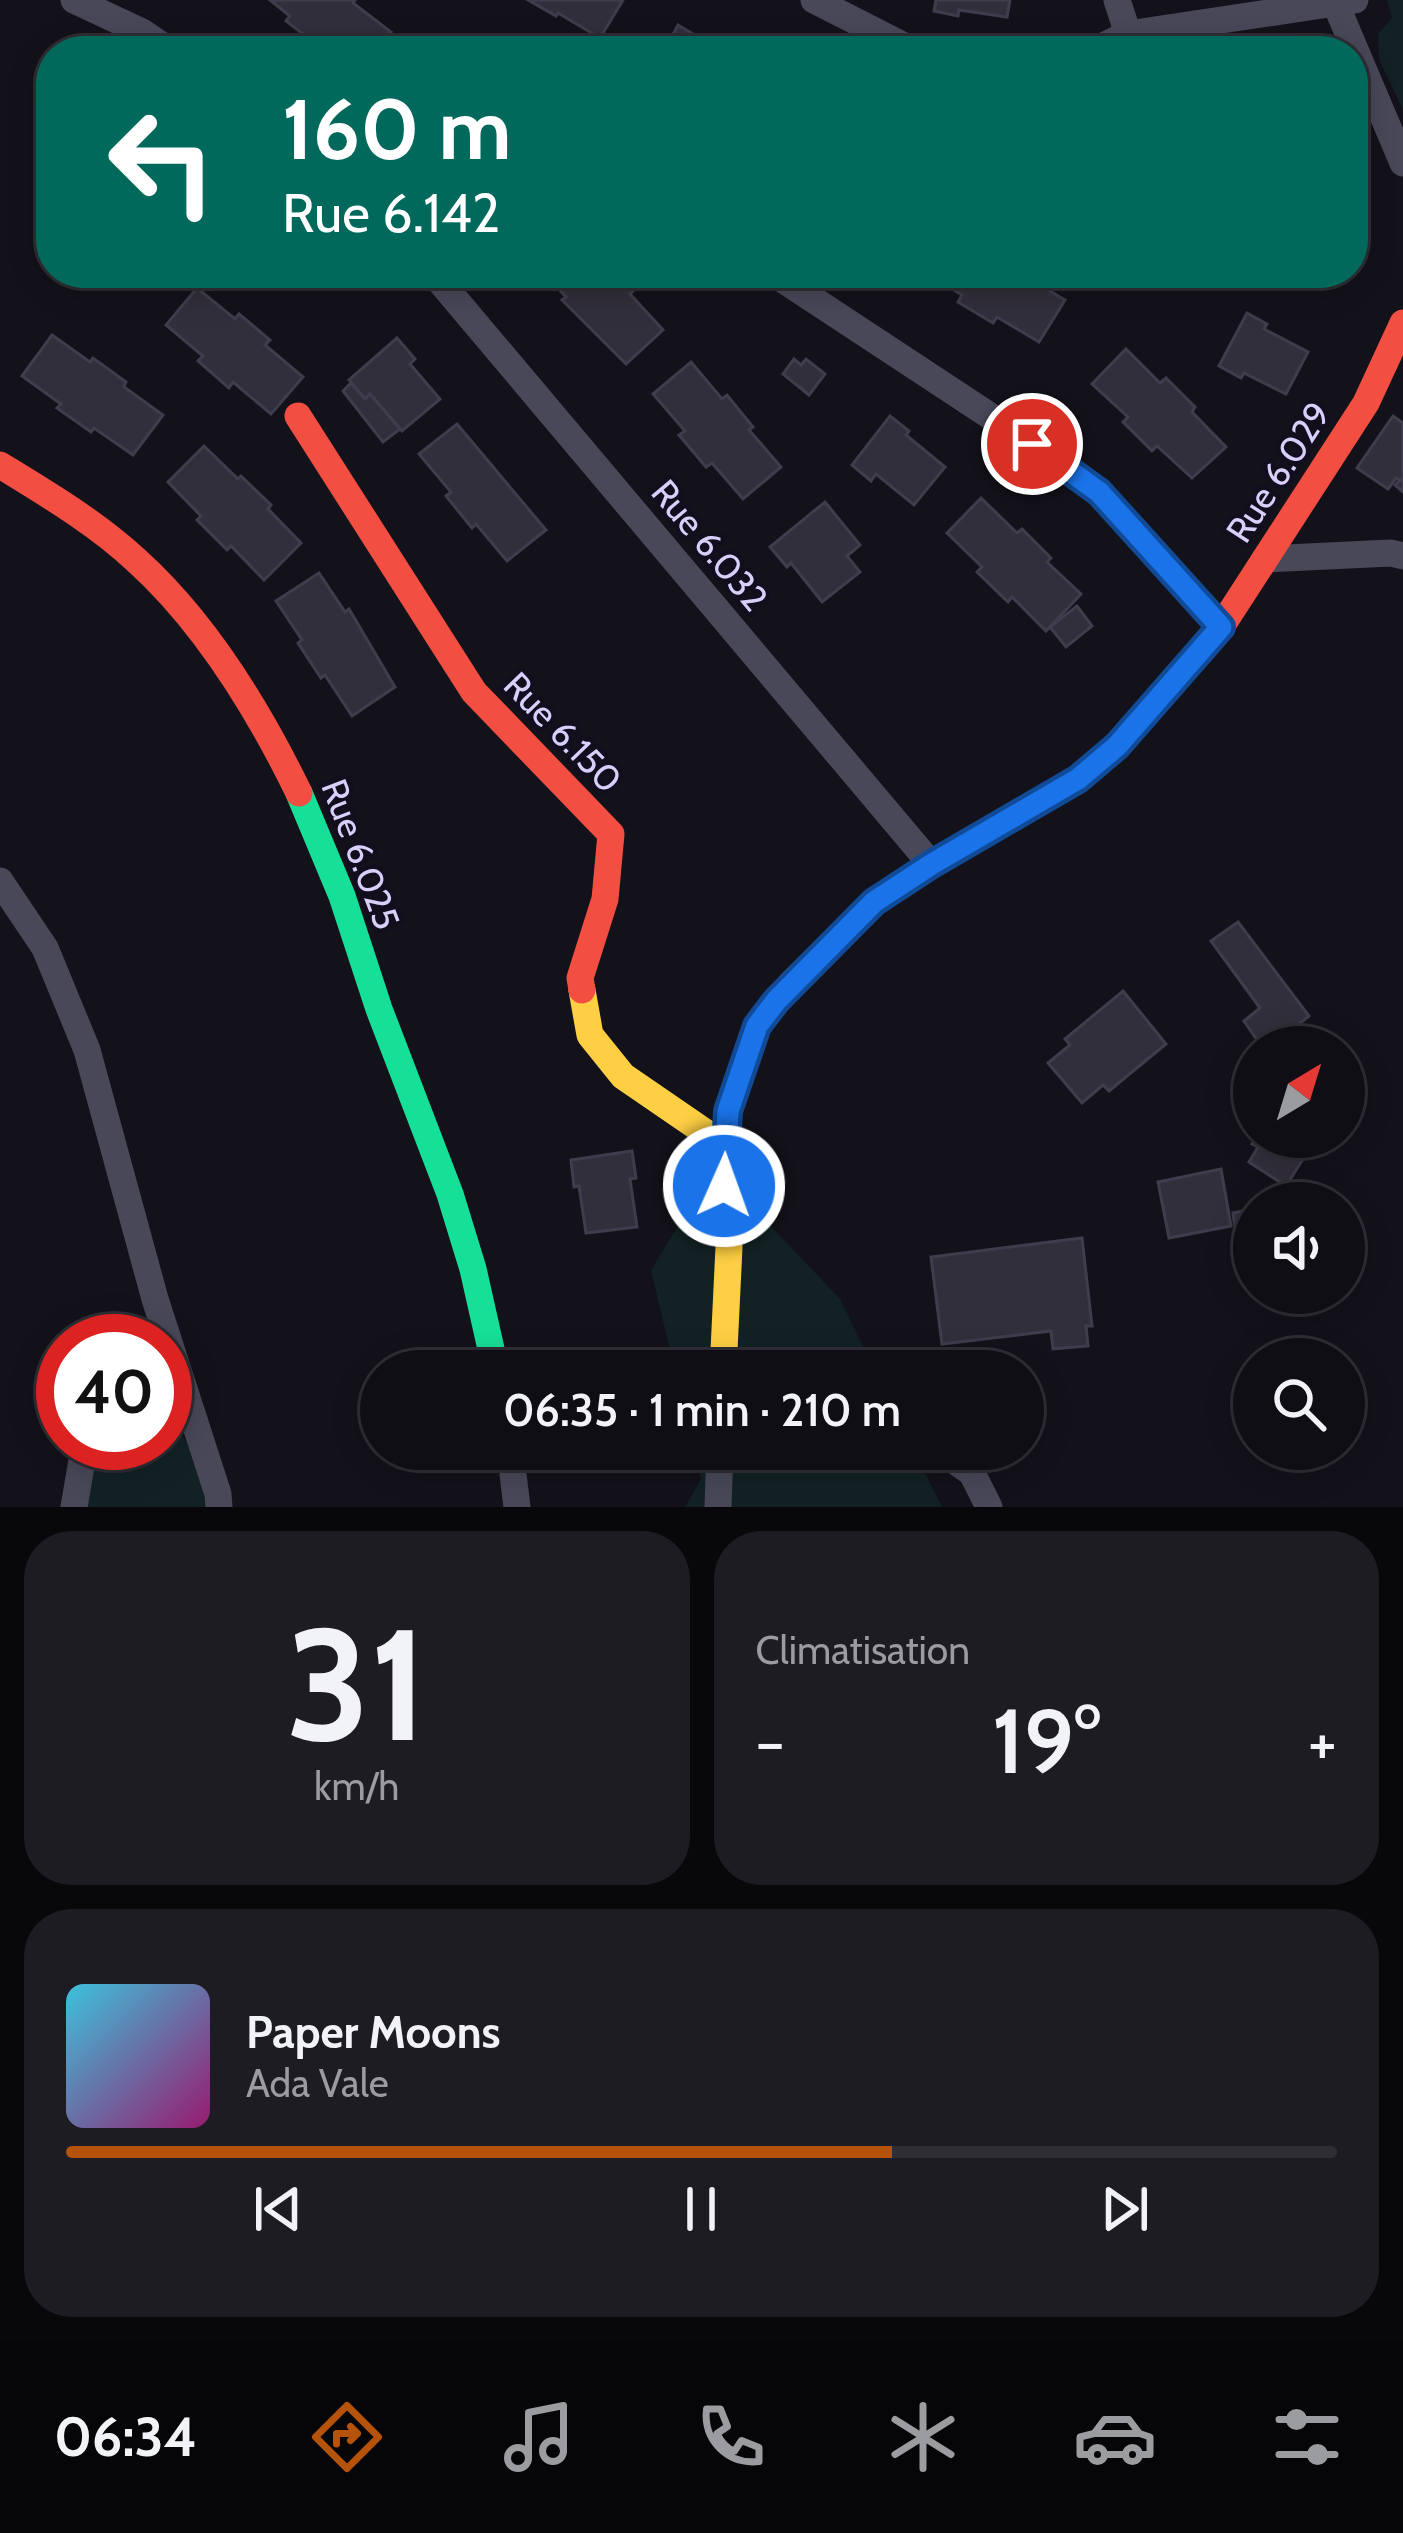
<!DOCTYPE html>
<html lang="fr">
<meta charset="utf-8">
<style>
:root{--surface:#0e0e14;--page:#1c1c22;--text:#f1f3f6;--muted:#9b9ca0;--line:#2e2e34;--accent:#b45309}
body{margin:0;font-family:Cabin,sans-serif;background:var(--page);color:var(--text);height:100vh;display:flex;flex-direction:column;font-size:45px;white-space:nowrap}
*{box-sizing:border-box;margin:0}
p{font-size:39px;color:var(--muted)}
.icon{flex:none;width:66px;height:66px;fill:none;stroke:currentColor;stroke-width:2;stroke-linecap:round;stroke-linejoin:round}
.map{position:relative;height:1507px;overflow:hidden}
.details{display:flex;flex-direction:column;gap:24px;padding:24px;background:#08080b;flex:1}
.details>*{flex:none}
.guide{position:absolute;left:36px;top:36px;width:1332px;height:252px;border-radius:48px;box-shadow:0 6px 30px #0003,0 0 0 3px var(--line);background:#00695c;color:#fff;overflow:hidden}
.needle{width:78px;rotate:38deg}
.controls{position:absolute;left:1233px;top:1026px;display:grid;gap:24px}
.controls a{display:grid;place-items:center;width:132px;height:132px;border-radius:50%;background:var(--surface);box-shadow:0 6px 30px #0003,0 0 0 3px var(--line);font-size:60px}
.speed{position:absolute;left:36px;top:1314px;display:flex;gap:24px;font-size:60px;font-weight:700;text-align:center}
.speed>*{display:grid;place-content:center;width:156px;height:156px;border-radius:50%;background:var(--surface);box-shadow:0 6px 30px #0003,0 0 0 3px var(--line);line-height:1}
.speed .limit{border:18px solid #d22;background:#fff;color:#111}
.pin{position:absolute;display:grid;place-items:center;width:102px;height:102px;color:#fff;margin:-51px;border:6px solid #fff;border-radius:50%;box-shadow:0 3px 12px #0007}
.me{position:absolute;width:132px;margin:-66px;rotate:2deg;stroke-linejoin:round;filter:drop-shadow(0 0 9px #0008)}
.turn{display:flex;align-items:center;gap:42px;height:252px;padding:0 48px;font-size:54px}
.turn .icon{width:156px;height:156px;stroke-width:2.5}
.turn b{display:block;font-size:84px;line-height:102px}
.big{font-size:90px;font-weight:600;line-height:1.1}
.details .tile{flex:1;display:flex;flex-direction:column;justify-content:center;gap:18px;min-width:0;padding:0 42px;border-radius:48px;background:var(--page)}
.details .dial{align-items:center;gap:0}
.dial b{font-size:156px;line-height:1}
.song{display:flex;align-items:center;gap:36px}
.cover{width:144px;height:144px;border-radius:18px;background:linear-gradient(135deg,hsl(190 70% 55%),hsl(320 70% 35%))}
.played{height:12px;border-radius:6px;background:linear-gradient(90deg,var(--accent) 65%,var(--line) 65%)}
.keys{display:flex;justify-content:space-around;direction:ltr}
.heat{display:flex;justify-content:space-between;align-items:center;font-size:66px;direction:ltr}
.details .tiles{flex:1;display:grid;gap:24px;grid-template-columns:1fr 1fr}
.tile:last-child{grid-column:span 2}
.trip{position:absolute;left:360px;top:1350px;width:684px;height:120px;border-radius:60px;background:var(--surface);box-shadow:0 6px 30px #0003,0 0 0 3px var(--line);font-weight:600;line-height:120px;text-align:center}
.menu{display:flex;height:192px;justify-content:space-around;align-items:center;background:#060608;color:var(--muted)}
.menu .icon{width:84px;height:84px}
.menu .active{color:var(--accent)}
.menu b{font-size:54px;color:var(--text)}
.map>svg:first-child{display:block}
</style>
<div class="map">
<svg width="1403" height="1507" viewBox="0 0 1403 1507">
<rect width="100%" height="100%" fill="#13121a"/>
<g fill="#122224">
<path d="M 1387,0 L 1403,0 L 1403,110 L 1379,59 L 1378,34 L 1392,18 Z"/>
<path d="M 694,1200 L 748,1202 L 840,1299 L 875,1371 L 675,1371 L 651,1270 Z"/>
<path d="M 165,1421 C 196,1441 203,1473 211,1507 L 86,1507 L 90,1475 L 101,1443 L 165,1443 Z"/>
<path d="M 694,1449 L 913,1449 L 942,1507 L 685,1507 L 701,1479 Z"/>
</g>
<g fill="#322f3c" stroke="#413c4d" stroke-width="3">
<path d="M 270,0 L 355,0 L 353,3 L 391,32 L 376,51 L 334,51 L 322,42 L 319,46 L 286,21 L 290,16 Z"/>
<path d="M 528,0 L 623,0 L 600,38 L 558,13 L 556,16 Z"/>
<path d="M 936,0 L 1010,0 L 1007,17 L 959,10 L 958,16 L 934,11 Z"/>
<path d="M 678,25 L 720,50 L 724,44 L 736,51 L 664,51 Z"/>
<path d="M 544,273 L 620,273 L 635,289 L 630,294 L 663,330 L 626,364 L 562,300 L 566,297 Z"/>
<path d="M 925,273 L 1024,273 L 1023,275 L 1065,300 L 1039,342 L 997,317 L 993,323 L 958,302 L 962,295 Z"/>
<path d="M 197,288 L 235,319 L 239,314 L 270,340 L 265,345 L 303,377 L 271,414 L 233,382 L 229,388 L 198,361 L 203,356 L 166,325 Z"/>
<path d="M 1247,313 L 1267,324 L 1264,329 L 1308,352 L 1286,394 L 1244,373 L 1241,378 L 1219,366 Z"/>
<path d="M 52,335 L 90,362 L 93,358 L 126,382 L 124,387 L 163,415 L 133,455 L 94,428 L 91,432 L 57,408 L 61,404 L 22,376 Z"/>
<path d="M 397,338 L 415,359 L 410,364 L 440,399 L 402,431 L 370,394 L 365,399 L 349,380 Z"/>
<path d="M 1126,349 L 1160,383 L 1166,378 L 1195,407 L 1192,412 L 1226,447 L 1192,478 L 1157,446 L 1152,451 L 1123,422 L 1128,417 L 1092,384 Z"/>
<path d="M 794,359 L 801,365 L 806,359 L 825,374 L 809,395 L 783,374 Z"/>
<path d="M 691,362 L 722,399 L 727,395 L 753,427 L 749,430 L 781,467 L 743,499 L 712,463 L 706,467 L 679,435 L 685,431 L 653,394 Z"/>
<path d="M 351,383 L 365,399 L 370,394 L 400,429 L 383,442 L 343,391 Z"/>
<path d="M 890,416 L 909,431 L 906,435 L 945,467 L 914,505 L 876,474 L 871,481 L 852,465 Z"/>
<path d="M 1393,416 L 1403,423 L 1403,492 L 1395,485 L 1400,480 L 1396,478 L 1388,489 L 1357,468 Z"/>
<path d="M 457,424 L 546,530 L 507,561 L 476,524 L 472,528 L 446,496 L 451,492 L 419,454 Z"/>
<path d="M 204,446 L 238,479 L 241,476 L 271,505 L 268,509 L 301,543 L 264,580 L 231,546 L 227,550 L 197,520 L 201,516 L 168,482 Z"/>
<path d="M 981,498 L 1017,533 L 1022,529 L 1051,558 L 1047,562 L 1081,594 L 1046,631 L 1012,597 L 1008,602 L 977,572 L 982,567 L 947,533 Z"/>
<path d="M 825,502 L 860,545 L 847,556 L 860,572 L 822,602 L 791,563 L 787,567 L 770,547 Z"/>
<path d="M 319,573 L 345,612 L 349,609 L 395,687 L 352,716 L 325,675 L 321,678 L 298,643 L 302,640 L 276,601 Z"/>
<path d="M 1077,606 L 1092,626 L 1066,647 L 1050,627 Z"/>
<path d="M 1238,922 L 1309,1016 L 1270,1047 L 1262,1047 L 1244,1021 L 1260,1008 L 1211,941 Z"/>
<path d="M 1123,991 L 1166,1044 L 1109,1091 L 1103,1085 L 1082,1103 L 1048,1063 L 1070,1045 L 1065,1039 Z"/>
<path d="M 1257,1137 L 1292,1137 L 1310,1148 L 1286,1186 L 1249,1162 L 1258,1147 L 1252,1144 Z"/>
<path d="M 632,1151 L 636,1178 L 630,1179 L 637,1227 L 586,1233 L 579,1186 L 574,1187 L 571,1160 Z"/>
<path d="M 1221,1169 L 1231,1226 L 1169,1238 L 1158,1182 Z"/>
<path d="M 1253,1209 L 1254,1224 L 1235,1228 L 1233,1213 Z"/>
<path d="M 1082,1238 L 1092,1326 L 1086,1326 L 1088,1346 L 1053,1349 L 1051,1331 L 942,1344 L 931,1257 Z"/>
</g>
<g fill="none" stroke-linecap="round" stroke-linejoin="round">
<g stroke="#494859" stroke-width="27">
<path d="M 74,0 L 142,32 L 170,51"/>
<path d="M 814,0 L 914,51"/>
<path d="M 1334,0 L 1403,163"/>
<path d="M 1117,42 L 1128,34 L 1117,0"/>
<path d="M 1093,51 L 1128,34 L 1355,0"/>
<path d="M 433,273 L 931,864"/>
<path d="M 773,273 L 1069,468 L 1099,492 L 1221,627"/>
<path d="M 1265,559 L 1391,553 L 1403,556"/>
<path d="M 0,881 L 45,948 L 87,1050 L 155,1299 L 218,1494 L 219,1507"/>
<path d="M 510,1449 L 517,1507"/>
<path d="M 938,1449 L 972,1473 L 989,1507"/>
<path d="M 74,1507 L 85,1443"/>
<path d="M 718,1507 L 720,1449"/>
</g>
<path stroke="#16e098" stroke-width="27" d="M 299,793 L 342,896 L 379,1009 L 450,1194 L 473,1269 L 496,1371"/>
<g stroke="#ffcf43" stroke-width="27">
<path d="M 582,990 L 590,1035 L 623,1076 L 725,1146"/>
<path d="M 723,1371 L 729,1247 L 725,1186 L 728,1111 L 757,1026 L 792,983 L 875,902 L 931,864 L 1075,782"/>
</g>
<g stroke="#f24e42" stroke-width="27">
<path d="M 298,416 L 474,692 L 611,834 L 605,899 L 580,978 L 582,990"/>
<path d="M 0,465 C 47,494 95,522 136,560 C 206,623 258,709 299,793"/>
<path d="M 1075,782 L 1117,746 L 1221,627 L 1366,403 L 1403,323"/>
</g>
</g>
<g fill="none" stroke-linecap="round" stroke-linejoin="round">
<defs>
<path id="route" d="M 724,1186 L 728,1111 L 757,1026 L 776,1001 L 874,902 L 932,864 L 1078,779 L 1117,746 L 1221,627 L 1099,492 L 1032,444"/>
</defs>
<use href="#route" stroke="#114b97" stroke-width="30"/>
<use href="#route" stroke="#1a73e8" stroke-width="21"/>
</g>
<g text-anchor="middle" stroke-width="9" stroke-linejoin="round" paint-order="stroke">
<g font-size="36" fill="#d9cffa" stroke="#120e1d">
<text transform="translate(1278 472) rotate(-57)" y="13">Rue 6.029</text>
<text transform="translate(710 545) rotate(50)" y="13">Rue 6.032</text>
<text transform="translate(563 732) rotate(46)" y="13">Rue 6.150</text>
<text transform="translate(361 854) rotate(69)" y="13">Rue 6.025</text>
</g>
</g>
</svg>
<div class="controls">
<a><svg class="needle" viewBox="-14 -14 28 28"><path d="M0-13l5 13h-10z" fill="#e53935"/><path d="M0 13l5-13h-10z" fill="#9b9ca0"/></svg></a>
<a><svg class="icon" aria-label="sound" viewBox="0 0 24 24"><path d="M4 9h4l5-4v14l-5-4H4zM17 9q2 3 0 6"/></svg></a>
<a><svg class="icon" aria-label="search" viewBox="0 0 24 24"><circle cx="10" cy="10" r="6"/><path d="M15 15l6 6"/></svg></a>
</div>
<div class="speed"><div class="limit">40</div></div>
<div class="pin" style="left:1032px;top:444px;background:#d93025"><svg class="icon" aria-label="arrive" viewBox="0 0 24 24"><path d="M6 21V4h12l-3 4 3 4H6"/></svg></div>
<svg class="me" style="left:724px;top:1186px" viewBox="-20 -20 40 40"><circle r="17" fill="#1a73e8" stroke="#fff" stroke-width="3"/><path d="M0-11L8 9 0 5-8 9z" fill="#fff"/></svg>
<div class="trip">06:35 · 1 min · 210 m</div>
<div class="guide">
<div class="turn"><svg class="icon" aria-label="left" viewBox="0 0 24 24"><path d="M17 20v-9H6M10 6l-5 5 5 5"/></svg><div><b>160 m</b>Rue 6.142</div></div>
</div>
</div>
<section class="details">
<div class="tiles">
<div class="tile dial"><b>31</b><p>km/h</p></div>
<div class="tile"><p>Climatisation</p>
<div class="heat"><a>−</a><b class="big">19°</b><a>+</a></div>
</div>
<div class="tile">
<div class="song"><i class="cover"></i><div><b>Paper Moons</b><p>Ada Vale</p></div></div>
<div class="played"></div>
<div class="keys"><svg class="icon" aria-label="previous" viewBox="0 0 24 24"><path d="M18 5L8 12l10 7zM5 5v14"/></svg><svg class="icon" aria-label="pause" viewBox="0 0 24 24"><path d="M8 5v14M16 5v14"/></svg><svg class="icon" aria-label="next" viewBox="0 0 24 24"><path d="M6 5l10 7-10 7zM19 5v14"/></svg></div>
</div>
</div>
</section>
<nav class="menu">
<b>06:34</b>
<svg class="icon active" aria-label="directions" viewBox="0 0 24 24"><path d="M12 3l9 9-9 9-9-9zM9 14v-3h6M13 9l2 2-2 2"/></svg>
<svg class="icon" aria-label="music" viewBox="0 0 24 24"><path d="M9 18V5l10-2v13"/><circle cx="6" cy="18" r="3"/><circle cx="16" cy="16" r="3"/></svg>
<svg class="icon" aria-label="phone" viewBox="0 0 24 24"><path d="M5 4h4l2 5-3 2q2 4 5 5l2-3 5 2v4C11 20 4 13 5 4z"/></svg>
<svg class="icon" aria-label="climate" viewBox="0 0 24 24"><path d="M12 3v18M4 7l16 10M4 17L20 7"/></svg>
<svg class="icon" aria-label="car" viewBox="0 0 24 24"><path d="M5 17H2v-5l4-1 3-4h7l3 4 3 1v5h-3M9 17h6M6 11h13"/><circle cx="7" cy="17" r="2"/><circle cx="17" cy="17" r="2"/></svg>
<svg class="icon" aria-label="filters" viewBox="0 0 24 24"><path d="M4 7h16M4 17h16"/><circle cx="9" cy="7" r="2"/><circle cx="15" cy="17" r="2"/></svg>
</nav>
